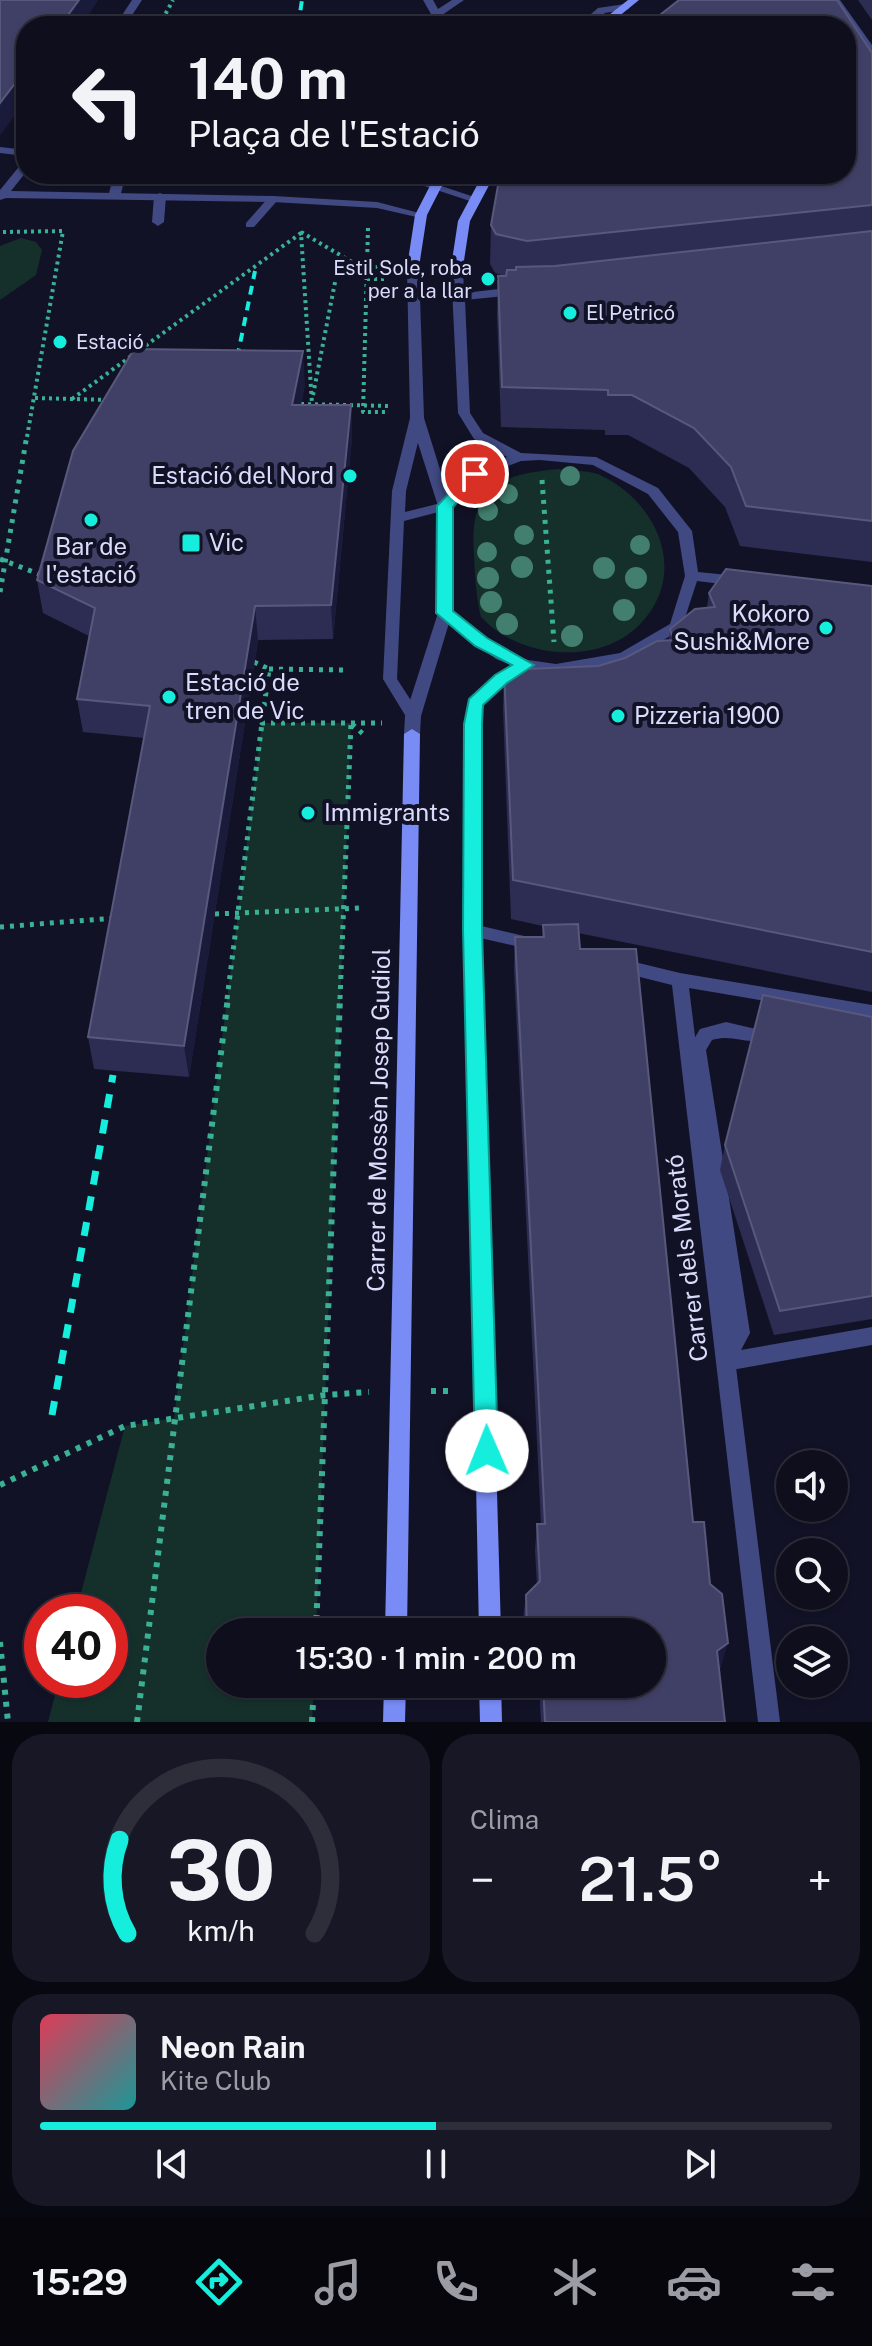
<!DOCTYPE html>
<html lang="es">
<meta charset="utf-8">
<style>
:root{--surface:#0e0e1d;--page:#171726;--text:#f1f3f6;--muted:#9b9ca4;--line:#2e2e3b;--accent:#15eddd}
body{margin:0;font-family:"Public Sans",sans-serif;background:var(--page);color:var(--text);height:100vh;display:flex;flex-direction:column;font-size:30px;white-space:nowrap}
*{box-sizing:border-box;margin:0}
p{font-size:26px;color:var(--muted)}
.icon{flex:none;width:44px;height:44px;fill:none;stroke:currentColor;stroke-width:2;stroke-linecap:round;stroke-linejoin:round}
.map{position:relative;height:1722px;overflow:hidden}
.panel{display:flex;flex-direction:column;gap:12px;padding:12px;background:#080810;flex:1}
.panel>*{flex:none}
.hud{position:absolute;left:16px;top:16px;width:840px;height:168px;border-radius:32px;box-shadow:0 2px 6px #0004,0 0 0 2px var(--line);background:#0e0e1d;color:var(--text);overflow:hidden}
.fabs{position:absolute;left:776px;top:1450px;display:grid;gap:16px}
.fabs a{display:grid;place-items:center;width:72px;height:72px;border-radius:50%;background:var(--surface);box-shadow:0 2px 6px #0004,0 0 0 2px var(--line);font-size:40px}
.speed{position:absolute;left:24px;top:1594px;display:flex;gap:16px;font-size:40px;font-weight:700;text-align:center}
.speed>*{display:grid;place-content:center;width:104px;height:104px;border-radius:50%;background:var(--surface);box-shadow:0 2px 6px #0004,0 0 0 2px var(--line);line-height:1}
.speed .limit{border:12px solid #d22;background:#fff;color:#111}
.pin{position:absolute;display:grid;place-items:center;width:68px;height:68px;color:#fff;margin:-34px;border:4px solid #fff;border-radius:50%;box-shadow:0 2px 8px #0007}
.me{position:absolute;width:88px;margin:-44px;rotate:359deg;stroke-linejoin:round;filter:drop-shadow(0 0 6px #0008)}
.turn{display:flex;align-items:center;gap:28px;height:168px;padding:0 40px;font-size:36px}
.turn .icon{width:104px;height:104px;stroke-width:2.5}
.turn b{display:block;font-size:56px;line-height:68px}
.big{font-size:60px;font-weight:600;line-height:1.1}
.panel .card{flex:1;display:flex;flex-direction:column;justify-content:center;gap:12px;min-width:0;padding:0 28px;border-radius:32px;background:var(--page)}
.panel .dial{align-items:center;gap:0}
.dial svg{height:208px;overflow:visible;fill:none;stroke:var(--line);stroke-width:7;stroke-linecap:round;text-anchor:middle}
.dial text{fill:var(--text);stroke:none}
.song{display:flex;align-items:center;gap:24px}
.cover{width:96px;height:96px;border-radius:12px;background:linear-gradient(135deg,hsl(350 70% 55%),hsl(180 70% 35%))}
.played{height:8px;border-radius:4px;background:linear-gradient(90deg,var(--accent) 50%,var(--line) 50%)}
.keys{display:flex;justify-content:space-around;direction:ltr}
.heat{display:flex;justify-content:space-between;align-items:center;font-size:44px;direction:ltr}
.panel .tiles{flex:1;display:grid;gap:12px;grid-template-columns:1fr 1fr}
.card:last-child{grid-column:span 2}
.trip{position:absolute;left:206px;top:1618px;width:460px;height:80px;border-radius:40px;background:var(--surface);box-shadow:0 2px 6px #0004,0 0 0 2px var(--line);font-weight:600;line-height:80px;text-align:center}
.dock{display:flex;height:128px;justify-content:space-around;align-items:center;background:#06060c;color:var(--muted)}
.dock .icon{width:56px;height:56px}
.dock .current{color:var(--accent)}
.dock b{font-size:36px;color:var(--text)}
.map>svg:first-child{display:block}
</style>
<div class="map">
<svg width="872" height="1722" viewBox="0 0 872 1722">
<rect width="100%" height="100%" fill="#121227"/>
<g fill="#15302b">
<path d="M 21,238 L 36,242 L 42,250 L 36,275 L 0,300 L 0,246 Z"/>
<path d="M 558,469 C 571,471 589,470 600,475 C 656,501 689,571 642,622 C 602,667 519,659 481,617 C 476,597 475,576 474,555 C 469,488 496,475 558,469 Z"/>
<path d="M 262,723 L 351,723 L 316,1632 L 220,1632 L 220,1684 L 314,1684 L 312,1722 L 48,1722 L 59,1680 L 110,1680 L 110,1612 L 76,1612 L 125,1426 L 174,1418 Z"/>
</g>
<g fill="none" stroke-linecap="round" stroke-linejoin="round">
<g stroke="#3ab195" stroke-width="4" stroke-dasharray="3 4" stroke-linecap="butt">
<path d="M 159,26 L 173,0"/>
<path d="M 368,228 L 363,412 L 389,412"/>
<path d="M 3,232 L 63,231 L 27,437"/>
<path d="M 301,232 L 357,265"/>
<path d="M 367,279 L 386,279"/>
<path d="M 313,395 L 338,267 L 384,267"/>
<path d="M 35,398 L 110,400"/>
<path d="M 72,399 L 301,233 L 312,404"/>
<path d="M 301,404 L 388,406"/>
</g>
<g stroke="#3ab195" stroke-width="5" stroke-dasharray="4 6" stroke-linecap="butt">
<path d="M 542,480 L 554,642"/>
<path d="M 0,559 L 44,576"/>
<path d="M 0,592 L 27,435"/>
<path d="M 254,662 L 269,669 L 262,723 L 382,723"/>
<path d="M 269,669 L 344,670"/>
<path d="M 352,724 L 363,734"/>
<path d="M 215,914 L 361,908"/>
<path d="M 0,927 L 115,918"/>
<path d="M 227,999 L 262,723"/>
<path d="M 340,999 L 351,723"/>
</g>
<g stroke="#3ab195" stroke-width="6" stroke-dasharray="5 7" stroke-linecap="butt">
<path d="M 431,1391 L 453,1391"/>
<path d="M 0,1485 L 125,1426 L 325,1395 L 369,1392"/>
<path d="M 316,1632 L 340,997"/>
<path d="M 0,1642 L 8,1722"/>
<path d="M 137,1722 L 228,997"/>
<path d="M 312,1722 L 314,1684"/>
</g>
<g fill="#404982" fill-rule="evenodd">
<path d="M 423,0 L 433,0 L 438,9 L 452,0 L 464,0 L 426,26 L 414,26 L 431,14 Z"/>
<path d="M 625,4 L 629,5 L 629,9 L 605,13 L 588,26 L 577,26 L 598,8 Z"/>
<path d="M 0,147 L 26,150 L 26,156 L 0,153 Z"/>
<path d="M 388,174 L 406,174 L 480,199 L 470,201 Z"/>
<path d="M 119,175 L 125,178 L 120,197 L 110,199 L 108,197 L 113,178 Z"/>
<path d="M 160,193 L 166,196 L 164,222 L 158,226 L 152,222 L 154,196 Z"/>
<path d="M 273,196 L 277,197 L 277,201 L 254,227 L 246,227 L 246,223 L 269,197 Z"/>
<path d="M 417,414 L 424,418 L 406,491 L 405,512 L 445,502 L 452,506 L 450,509 L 404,521 L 397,679 L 421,716 L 413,721 L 408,720 L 383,679 L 392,491 L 410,418 Z"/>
<path d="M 726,1022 L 760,1030 L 763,1035 L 760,1040 C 744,1044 733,1034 712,1040 L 706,1050 L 750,1333 L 741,1350 L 872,1327 L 872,1345 L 726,1371 L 719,1368 L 716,1362 L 730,1333 L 688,1049 L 700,1029 Z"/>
</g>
<g fill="#404982" fill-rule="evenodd">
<path d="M 132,0 L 142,0 L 125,26 L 115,26 Z"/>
<path d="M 830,0 L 840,0 L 872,45 L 872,55 L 868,54 Z"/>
<path d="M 26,162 L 26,172 L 11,191 L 273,196 L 377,202 L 427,215 L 421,218 L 377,208 L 273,202 L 6,198 L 0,200 L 0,190 L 22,163 Z"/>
<path d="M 413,263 L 419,267 L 424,418 L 448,495 L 470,471 L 507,457 L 474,439 L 458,413 L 451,267 L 457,263 L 463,267 L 464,293 L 516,287 L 522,291 L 516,295 L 465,300 L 470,413 L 483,433 L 521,453 L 596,457 L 658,488 L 692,531 L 698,572 L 738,576 L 745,581 L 738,586 L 697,581 L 681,630 L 624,662 L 556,674 L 527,670 L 506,683 L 482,705 L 481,734 L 473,739 L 465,734 L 468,703 L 496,675 L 514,666 L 496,659 L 449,623 L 421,716 L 420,734 L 412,739 L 404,734 L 405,716 L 438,613 L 438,506 L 410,418 L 407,267 ZM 540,460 L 593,465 L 648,494 L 678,532 L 685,576 L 670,624 L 620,653 L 556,664 L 528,660 L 506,651 L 452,611 L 452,507 L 480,477 L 521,461 Z"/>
<path d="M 473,924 L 533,938 L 539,939 L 541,944 L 539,949 L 533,950 L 467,935 L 465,930 L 467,925 Z"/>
<path d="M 618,958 L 680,973 L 872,1005 L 872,1019 L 689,988 L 780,1722 L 758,1722 L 672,985 L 612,970 L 610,965 L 612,960 Z"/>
</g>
<g fill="#798bf5" fill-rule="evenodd">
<path d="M 628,0 L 639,0 L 607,26 L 595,26 Z"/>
<path d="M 436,174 L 448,174 L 427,215 L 419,267 L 413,271 L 409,270 L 407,267 L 415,215 Z"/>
<path d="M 483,174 L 495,174 L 470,221 L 463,267 L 457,271 L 453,270 L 451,267 L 458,221 Z"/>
<path d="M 412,729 L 420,734 L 407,1632 L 385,1632 L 404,734 Z"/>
<path d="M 473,729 L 481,734 L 481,930 L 501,1632 L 479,1632 L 465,930 L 465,734 Z"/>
<path d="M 384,1684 L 406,1684 L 405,1722 L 383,1722 Z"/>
<path d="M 479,1684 L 501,1684 L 502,1722 L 480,1722 Z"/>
</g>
<g stroke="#15eddd" stroke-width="4" stroke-dasharray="9 7" stroke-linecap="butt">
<path d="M 298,26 L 302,0"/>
<path d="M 234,373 L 255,271"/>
</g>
<path stroke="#15eddd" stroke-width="7" stroke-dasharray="14 12" stroke-linecap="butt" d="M 52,1415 L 113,1075"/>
</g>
<g fill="#437f6e">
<circle cx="570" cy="476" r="10"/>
<circle cx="508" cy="494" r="10"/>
<circle cx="488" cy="511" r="10"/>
<circle cx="524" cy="535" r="10"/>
<circle cx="640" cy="545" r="10"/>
<circle cx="487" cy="552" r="10"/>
<circle cx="522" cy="567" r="11"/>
<circle cx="604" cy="568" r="11"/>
<circle cx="488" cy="578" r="11"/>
<circle cx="636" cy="578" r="11"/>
<circle cx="491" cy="602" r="11"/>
<circle cx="624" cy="610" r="11"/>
<circle cx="507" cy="624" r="11"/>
<circle cx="572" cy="636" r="11"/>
</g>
<g fill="#2d2c53">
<path d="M 858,0 L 872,0 L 872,20 Z"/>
<path d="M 872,53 L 872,562 L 740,546 L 725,507 L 689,468 L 628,435 L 605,435 L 605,430 L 501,427 L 497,315 L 498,276 L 505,276 L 495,273 L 490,264 L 491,225 Z"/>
<path d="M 305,384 L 301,405 L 351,405 L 352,438 L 333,639 L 258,640 L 189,1077 L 94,1069 L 88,1037 L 144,738 L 83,732 L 77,699 L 89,636 L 43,613 L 37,580 Z"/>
<path d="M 872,586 L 872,992 L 578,933 L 580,949 L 693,1522 L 710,1584 L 721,1667 L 719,1669 L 725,1722 L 541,1722 L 539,1684 L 652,1684 L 652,1632 L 524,1632 L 523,1620 L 526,1595 L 537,1585 L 535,1550 L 537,1524 L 541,1524 L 514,969 L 515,937 L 542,937 L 543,926 L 511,919 L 503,710 L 504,670 L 598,666 L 625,658 L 669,640 L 670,629 L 707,608 L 709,593 Z"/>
<path d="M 872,1017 L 872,1319 L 774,1335 L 720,1170 L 725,1145 Z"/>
</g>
<g fill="#1a1a3a">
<path d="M 79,0 L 98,0 L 82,26 L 60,26 Z"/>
<path d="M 26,69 L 26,101 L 0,135 L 0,103 Z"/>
<path d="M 303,351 L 305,384 L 294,438 L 292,405 Z"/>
<path d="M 351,405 L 352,438 L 333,639 L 331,605 Z"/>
<path d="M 255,606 L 258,640 L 189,1077 L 184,1046 Z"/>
<path d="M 728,1643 L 721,1667 L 710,1675 L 717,1651 Z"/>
</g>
<g fill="#403f65" stroke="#58587d" stroke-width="2">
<path d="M 0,0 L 79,0 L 60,26 L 26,26 L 26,69 L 0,103 Z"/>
<path d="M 679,0 L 837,0 L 872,53 L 872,205 L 527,241 L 496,234 L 491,225 L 500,174 L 846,174 L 846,26 L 646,26 Z"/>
<path d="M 872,231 L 872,521 L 746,506 L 731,467 L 694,428 L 632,395 L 608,395 L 608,390 L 502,387 L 498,276 L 506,276 L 507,270 L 516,270 L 516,267 L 555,266 Z"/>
<path d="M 134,349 L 303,351 L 292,405 L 351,405 L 331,605 L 255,606 L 184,1046 L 88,1037 L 150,706 L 77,699 L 95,608 L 37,580 L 73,451 Z"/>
<path d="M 726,569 L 872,586 L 872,952 L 513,880 L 504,670 L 598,666 L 625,658 L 657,641 L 673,640 L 670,629 L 695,609 L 715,607 L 709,593 Z"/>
<path d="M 578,924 L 580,949 L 636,949 L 693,1522 L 704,1522 L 710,1584 L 722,1594 L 728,1643 L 717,1651 L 725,1722 L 545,1722 L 543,1684 L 652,1684 L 652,1632 L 527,1632 L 526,1595 L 540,1581 L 537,1524 L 545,1524 L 515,937 L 544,937 L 543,925 Z"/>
<path d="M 763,995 L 872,1017 L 872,1296 L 780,1311 L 725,1145 Z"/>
</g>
<path fill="#15eddd" stroke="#0e9a90" stroke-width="2" d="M 475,469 L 483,474 L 453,507 L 453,611 L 487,638 L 534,665 L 507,683 L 483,705 L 482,724 L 482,930 L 498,1451 L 495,1459 L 487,1462 L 479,1459 L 475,1451 L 463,930 L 464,724 L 469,699 L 495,675 L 512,665 L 475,646 L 436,613 L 437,506 L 470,471 Z"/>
<g fill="#15eddd" stroke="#121227" stroke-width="3">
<circle cx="488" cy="279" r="8"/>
<circle cx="570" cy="313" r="8"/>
<circle cx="60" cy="342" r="8"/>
<circle cx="350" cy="476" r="8"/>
<circle cx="91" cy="520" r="8"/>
<rect x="181" y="533" width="20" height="20" rx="4"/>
<circle cx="826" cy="628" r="8"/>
<circle cx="169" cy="697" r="8"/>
<circle cx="618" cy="716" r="8"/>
<circle cx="308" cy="813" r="8"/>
</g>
<g text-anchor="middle" stroke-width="8" stroke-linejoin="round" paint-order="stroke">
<g font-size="20" fill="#dadcfc" stroke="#121227" text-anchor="start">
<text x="472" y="275" text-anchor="end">Estil Sole, roba<tspan x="472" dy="23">per a la llar</tspan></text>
<text x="586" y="320">El Petricó</text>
<text x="76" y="349">Estació</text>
</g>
<g font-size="24" fill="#dadcfc" stroke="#121227" text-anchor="start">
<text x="334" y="484" text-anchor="end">Estació del Nord</text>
<text x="209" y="551">Vic</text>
<text x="91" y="555" text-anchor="middle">Bar de<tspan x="91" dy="28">l'estació</tspan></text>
<text x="810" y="622" text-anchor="end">Kokoro<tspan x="810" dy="28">Sushi&amp;More</tspan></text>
<text x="185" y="691">Estació de<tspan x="185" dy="28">tren de Vic</tspan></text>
<text x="634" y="724">Pizzeria 1900</text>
<text x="324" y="821">Immigrants</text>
</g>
<g font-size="24" fill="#dadcfc" stroke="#121227">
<text transform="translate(379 1120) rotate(-89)" y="8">Carrer de Mossèn Josep Gudiol</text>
<text transform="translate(687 1258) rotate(-97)" y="8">Carrer dels Morató</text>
</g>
</g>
</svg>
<div class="fabs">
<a><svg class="icon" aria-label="sound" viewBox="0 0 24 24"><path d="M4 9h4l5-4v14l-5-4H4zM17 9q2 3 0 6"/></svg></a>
<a><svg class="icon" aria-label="search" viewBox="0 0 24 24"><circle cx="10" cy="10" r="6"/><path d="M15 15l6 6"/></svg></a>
<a><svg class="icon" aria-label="layers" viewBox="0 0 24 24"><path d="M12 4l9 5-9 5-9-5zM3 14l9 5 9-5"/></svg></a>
</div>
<div class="speed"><div class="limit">40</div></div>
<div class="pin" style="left:475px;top:474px;background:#d93025"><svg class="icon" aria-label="arrive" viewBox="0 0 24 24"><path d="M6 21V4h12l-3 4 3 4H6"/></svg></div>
<svg class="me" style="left:487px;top:1451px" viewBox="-20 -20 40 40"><circle r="19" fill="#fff"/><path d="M0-13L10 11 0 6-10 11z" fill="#15eddd"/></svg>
<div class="trip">15:30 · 1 min · 200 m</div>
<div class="hud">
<div class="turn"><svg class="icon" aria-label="left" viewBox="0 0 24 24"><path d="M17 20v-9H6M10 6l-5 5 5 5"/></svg><div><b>140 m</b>Plaça de l'Estació</div></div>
</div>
</div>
<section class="panel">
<div class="tiles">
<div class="card dial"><svg viewBox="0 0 100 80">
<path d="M14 69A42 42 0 1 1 86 69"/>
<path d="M14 69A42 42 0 0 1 11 33" stroke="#15eddd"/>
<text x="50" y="56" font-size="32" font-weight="700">30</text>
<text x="50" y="72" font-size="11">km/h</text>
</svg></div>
<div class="card"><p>Clima</p>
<div class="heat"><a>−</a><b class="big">21.5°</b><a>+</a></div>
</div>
<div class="card">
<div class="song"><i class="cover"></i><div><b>Neon Rain</b><p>Kite Club</p></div></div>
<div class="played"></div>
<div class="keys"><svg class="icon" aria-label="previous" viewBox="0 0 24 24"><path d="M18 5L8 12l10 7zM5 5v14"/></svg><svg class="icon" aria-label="pause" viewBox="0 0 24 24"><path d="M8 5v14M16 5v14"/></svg><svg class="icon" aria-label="next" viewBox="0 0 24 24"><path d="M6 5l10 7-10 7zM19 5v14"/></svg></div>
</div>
</div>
</section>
<nav class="dock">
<b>15:29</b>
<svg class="icon current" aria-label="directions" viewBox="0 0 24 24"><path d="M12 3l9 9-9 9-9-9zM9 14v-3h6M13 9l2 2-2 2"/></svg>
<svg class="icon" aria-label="music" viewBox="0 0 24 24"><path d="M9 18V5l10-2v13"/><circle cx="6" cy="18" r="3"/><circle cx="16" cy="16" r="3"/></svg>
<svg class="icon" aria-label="phone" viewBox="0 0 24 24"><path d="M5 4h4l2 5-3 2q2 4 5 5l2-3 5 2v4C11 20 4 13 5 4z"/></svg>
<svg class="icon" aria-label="climate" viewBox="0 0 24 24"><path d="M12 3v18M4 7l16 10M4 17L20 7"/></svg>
<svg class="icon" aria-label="car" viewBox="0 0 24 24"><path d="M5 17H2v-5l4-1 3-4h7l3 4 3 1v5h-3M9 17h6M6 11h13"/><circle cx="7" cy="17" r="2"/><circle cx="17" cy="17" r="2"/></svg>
<svg class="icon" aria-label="filters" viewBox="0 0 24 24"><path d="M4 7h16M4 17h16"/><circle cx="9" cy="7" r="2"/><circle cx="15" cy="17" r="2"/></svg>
</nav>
